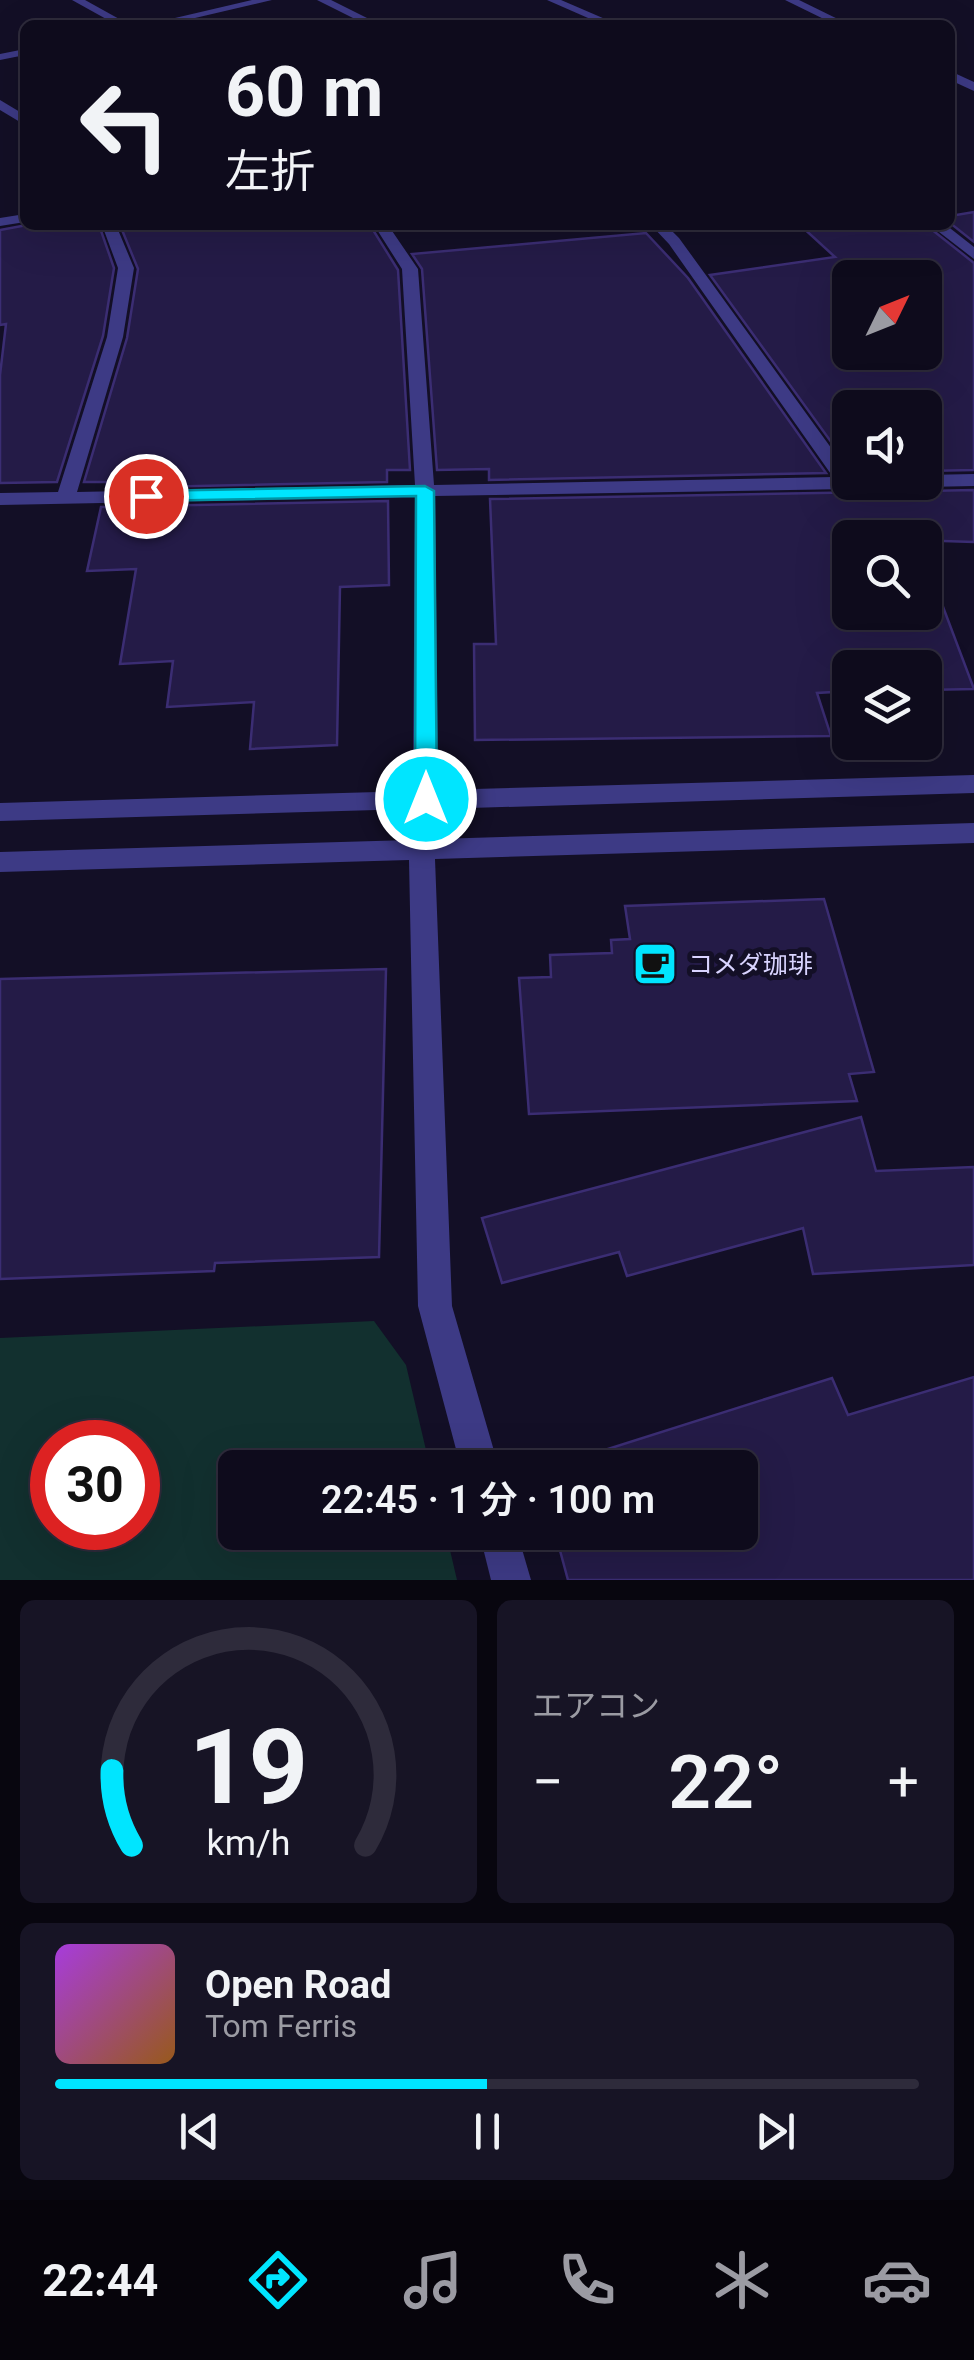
<!DOCTYPE html>
<html lang="ja">
<meta charset="utf-8">
<style>
:root{--surface:#0e0b1c;--page:#171425;--text:#f1f3f6;--muted:#9b9ba3;--line:#2e2b3b;--accent:#00e5ff}
body{margin:0;font-family:Roboto,"Noto Sans JP",sans-serif;background:var(--page);color:var(--text);height:100vh;display:flex;flex-direction:column;font-size:38px;white-space:nowrap}
*{box-sizing:border-box;margin:0}
p{font-size:32px;color:var(--muted)}
.icon{flex:none;width:55px;height:55px;fill:none;stroke:currentColor;stroke-width:2;stroke-linecap:round;stroke-linejoin:round}
.map{position:relative;height:1580px;overflow:hidden}
.side{display:flex;flex-direction:column;gap:20px;padding:20px;background:#08060f;flex:1}
.side>*{flex:none}
.banner{position:absolute;left:20px;top:20px;width:935px;height:210px;border-radius:15px;box-shadow:0 10px 40px #0002,0 0 0 2px var(--line);background:#0e0b1c;color:var(--text);overflow:hidden}
.needle{width:65px;rotate:47deg}
.tools{position:absolute;left:832px;top:260px;display:grid;gap:20px}
.tools a{display:grid;place-items:center;width:110px;height:110px;border-radius:15px;background:var(--surface);box-shadow:0 10px 40px #0002,0 0 0 2px var(--line);font-size:50px}
.speed{position:absolute;left:30px;top:1420px;display:flex;gap:20px;font-size:50px;font-weight:700;text-align:center}
.speed>*{display:grid;place-content:center;width:130px;height:130px;border-radius:50%;background:var(--surface);box-shadow:0 10px 40px #0002,0 0 0 2px var(--line);line-height:1}
.speed .limit{border:15px solid #d22;background:#fff;color:#111}
.pin{position:absolute;display:grid;place-items:center;width:85px;height:85px;color:#fff;margin:-42px;border:5px solid #fff;border-radius:50%;box-shadow:0 2px 10px #0007}
.me{position:absolute;width:110px;margin:-55px;rotate:0deg;stroke-linejoin:round;filter:drop-shadow(0 0 8px #0008)}
.turn{display:flex;align-items:center;gap:35px;height:210px;padding:0 40px;font-size:45px}
.turn .icon{width:130px;height:130px;stroke-width:2.5}
.turn b{display:block;font-size:70px;line-height:85px}
.big{font-size:75px;font-weight:600;line-height:1.1}
.side .widget{flex:1;display:flex;flex-direction:column;justify-content:center;gap:15px;min-width:0;padding:0 35px;border-radius:15px;background:var(--page)}
.side .dial{align-items:center;gap:0}
.dial svg{height:260px;overflow:visible;fill:none;stroke:var(--line);stroke-width:7;stroke-linecap:round;text-anchor:middle}
.dial text{fill:var(--text);stroke:none}
.song{display:flex;align-items:center;gap:30px}
.cover{width:120px;height:120px;border-radius:15px;background:linear-gradient(135deg,hsl(280 70% 55%),hsl(30 70% 35%))}
.played{height:10px;border-radius:5px;background:linear-gradient(90deg,var(--accent) 50%,var(--line) 50%)}
.keys{display:flex;justify-content:space-around;direction:ltr}
.heat{display:flex;justify-content:space-between;align-items:center;font-size:55px;direction:ltr}
.side .tiles{flex:1;display:grid;gap:20px;grid-template-columns:1fr 1fr}
.widget:last-child{grid-column:span 2}
.trip{position:absolute;left:218px;top:1450px;width:540px;height:100px;border-radius:15px;background:var(--surface);box-shadow:0 10px 40px #0002,0 0 0 2px var(--line);font-weight:600;line-height:100px;text-align:center}
.dock{display:flex;height:160px;justify-content:space-around;align-items:center;background:#06040b;color:var(--muted)}
.dock .icon{width:70px;height:70px}
.dock .current{color:var(--accent)}
.dock b{font-size:45px;color:var(--text)}
.map>svg:first-child{display:block}
</style>
<div class="map">
<svg width="974" height="1580" viewBox="0 0 974 1580">
<rect width="100%" height="100%" fill="#130f26"/>
<path fill="#12302f" fill-rule="evenodd" d="M 374,1321 L 406,1365 L 430,1467 L 235,1468 L 235,1532 L 446,1533 L 457,1580 L 0,1580 L 0,1338 ZM 52,1442 L 138,1442 L 138,1528 L 52,1528 Z"/>
<g fill="#241b47" stroke="#3b2d73" stroke-width="2.5" fill-rule="evenodd">
<path d="M 974,212 L 974,242 L 950,223 L 950,216 Z"/>
<path d="M 27,225 L 99,225 L 114,268 L 103,336 L 57,482 L 0,483 L 0,375 L 6,324 L 0,325 L 0,230 Z"/>
<path d="M 120,225 L 370,225 L 398,270 L 410,470 L 387,470 L 387,482 L 106,488 L 107,482 L 84,482 L 127,338 L 138,269 Z"/>
<path d="M 800,225 L 926,225 L 974,263 L 974,470 L 925,471 L 925,408 L 850,408 L 850,468 L 710,275 L 835,257 ZM 850,278 L 925,278 L 925,352 L 850,352 Z"/>
<path d="M 646,233 L 688,278 L 826,473 L 489,480 L 489,469 L 437,470 L 422,269 L 412,254 Z"/>
<path d="M 887,482 L 912,482 L 925,491 L 974,490 L 974,542 L 850,538 L 850,612 L 925,612 L 925,559 L 974,689 L 925,690 L 925,668 L 850,668 L 850,691 L 817,693 L 831,736 L 475,740 L 474,644 L 496,644 L 490,499 L 874,492 Z"/>
<path d="M 388,501 L 389,585 L 340,587 L 337,745 L 250,749 L 254,702 L 167,707 L 173,661 L 120,664 L 136,569 L 87,571 L 101,507 Z"/>
<path d="M 824,899 L 874,1072 L 849,1074 L 857,1101 L 529,1114 L 519,978 L 551,977 L 550,955 L 612,953 L 611,940 L 630,939 L 625,906 Z"/>
<path d="M 386,969 L 379,1257 L 215,1263 L 214,1271 L 0,1279 L 0,979 Z"/>
<path d="M 861,1117 L 876,1171 L 974,1167 L 974,1265 L 813,1274 L 803,1228 L 627,1276 L 619,1252 L 502,1283 L 482,1218 Z"/>
<path d="M 974,1377 L 974,1580 L 568,1580 L 555,1532 L 740,1532 L 740,1468 L 548,1468 L 832,1378 L 848,1415 Z"/>
</g>
<g fill="none" stroke-linecap="round" stroke-linejoin="round">
<g fill="#3d3a85" fill-rule="evenodd">
<path d="M 72,0 L 85,0 L 130,25 L 117,25 Z"/>
<path d="M 252,0 L 272,0 L 165,25 L 145,25 Z"/>
<path d="M 317,0 L 331,0 L 381,25 L 367,25 Z"/>
<path d="M 547,0 L 561,0 L 619,25 L 604,25 Z"/>
<path d="M 785,0 L 799,0 L 850,25 L 836,25 Z"/>
<path d="M 25,49 L 25,55 L 0,60 L 0,54 Z"/>
<path d="M 950,71 L 974,82 L 974,91 L 950,80 Z"/>
<path d="M 0,100 L 25,115 L 25,125 L 0,110 Z"/>
<path d="M 25,214 L 25,222 L 0,226 L 0,218 Z"/>
<path d="M 102,225 L 116,225 L 134,268 L 123,337 L 77,492 L 415,485 L 402,269 L 374,225 L 388,225 L 418,269 L 434,485 L 833,477 L 669,244 L 651,225 L 666,225 L 679,238 L 850,474 L 850,482 L 883,482 L 874,488 L 847,489 L 435,496 L 438,790 L 974,775 L 974,793 L 438,809 L 436,839 L 974,823 L 974,843 L 435,859 L 452,1306 L 499,1468 L 461,1468 L 418,1306 L 409,860 L 0,872 L 0,852 L 410,840 L 412,809 L 0,821 L 0,803 L 413,791 L 415,497 L 0,505 L 0,493 L 58,492 L 107,337 L 118,268 Z"/>
<path d="M 930,225 L 946,225 L 974,247 L 974,259 Z"/>
<path d="M 974,474 L 974,486 L 925,487 L 916,482 L 925,482 L 925,475 Z"/>
<path d="M 479,1532 L 517,1532 L 531,1580 L 491,1580 Z"/>
</g>
</g>
<path fill="#00e5ff" stroke="#0095a6" stroke-width="2.5" d="M 425,486 L 434,491 L 437,799 L 426,808 L 415,799 L 416,496 L 146,501 L 137,496 L 146,491 Z"/>
<defs>
<symbol id="cafe-square" viewBox="-11 -11 22 22"><rect x="-9" y="-9" width="18" height="18" rx="4" fill="#00e5ff" stroke="#130f26"/><path d="M-5.5-4.5H6V0H3Q3 3.5 0 3.5H-2.5Q-5.5 3.5-5.5 0ZM3-3.2v2h1.7v-2ZM-6 4.5H4V6H-6Z" fill="#111"/></symbol>
</defs>
<g fill-rule="evenodd">
<use href="#cafe-square" x="630" y="939" width="50" height="50"/>
</g>
<g text-anchor="middle" stroke-width="10" stroke-linejoin="round" paint-order="stroke">
<g font-size="25" fill="#d9d4ff" stroke="#130f26" text-anchor="start">
<text x="688" y="973">コメダ珈琲</text>
</g>
</g>
</svg>
<div class="tools">
<a><svg class="needle" viewBox="-14 -14 28 28"><path d="M0-13l5 13h-10z" fill="#e53935"/><path d="M0 13l5-13h-10z" fill="#9b9ba3"/></svg></a>
<a><svg class="icon" aria-label="sound" viewBox="0 0 24 24"><path d="M4 9h4l5-4v14l-5-4H4zM17 9q2 3 0 6"/></svg></a>
<a><svg class="icon" aria-label="search" viewBox="0 0 24 24"><circle cx="10" cy="10" r="6"/><path d="M15 15l6 6"/></svg></a>
<a><svg class="icon" aria-label="layers" viewBox="0 0 24 24"><path d="M12 4l9 5-9 5-9-5zM3 14l9 5 9-5"/></svg></a>
</div>
<div class="speed"><div class="limit">30</div></div>
<div class="pin" style="left:146px;top:496px;background:#d93025"><svg class="icon" aria-label="arrive" viewBox="0 0 24 24"><path d="M6 21V4h12l-3 4 3 4H6"/></svg></div>
<svg class="me" style="left:426px;top:799px" viewBox="-20 -20 40 40"><circle r="17" fill="#00e5ff" stroke="#fff" stroke-width="3"/><path d="M0-11L8 9 0 5-8 9z" fill="#fff"/></svg>
<div class="trip">22:45 · 1 分 · 100 m</div>
<div class="banner">
<div class="turn"><svg class="icon" aria-label="left" viewBox="0 0 24 24"><path d="M17 20v-9H6M10 6l-5 5 5 5"/></svg><div><b>60 m</b>左折</div></div>
</div>
</div>
<section class="side">
<div class="tiles">
<div class="widget dial"><svg viewBox="0 0 100 80">
<path d="M14 69A42 42 0 1 1 86 69"/>
<path d="M14 69A42 42 0 0 1 8 46" stroke="#00e5ff"/>
<text x="50" y="56" font-size="32" font-weight="700">19</text>
<text x="50" y="72" font-size="11">km/h</text>
</svg></div>
<div class="widget"><p>エアコン</p>
<div class="heat"><a>−</a><b class="big">22°</b><a>+</a></div>
</div>
<div class="widget">
<div class="song"><i class="cover"></i><div><b>Open Road</b><p>Tom Ferris</p></div></div>
<div class="played"></div>
<div class="keys"><svg class="icon" aria-label="previous" viewBox="0 0 24 24"><path d="M18 5L8 12l10 7zM5 5v14"/></svg><svg class="icon" aria-label="pause" viewBox="0 0 24 24"><path d="M8 5v14M16 5v14"/></svg><svg class="icon" aria-label="next" viewBox="0 0 24 24"><path d="M6 5l10 7-10 7zM19 5v14"/></svg></div>
</div>
</div>
</section>
<nav class="dock">
<b>22:44</b>
<svg class="icon current" aria-label="directions" viewBox="0 0 24 24"><path d="M12 3l9 9-9 9-9-9zM9 14v-3h6M13 9l2 2-2 2"/></svg>
<svg class="icon" aria-label="music" viewBox="0 0 24 24"><path d="M9 18V5l10-2v13"/><circle cx="6" cy="18" r="3"/><circle cx="16" cy="16" r="3"/></svg>
<svg class="icon" aria-label="phone" viewBox="0 0 24 24"><path d="M5 4h4l2 5-3 2q2 4 5 5l2-3 5 2v4C11 20 4 13 5 4z"/></svg>
<svg class="icon" aria-label="climate" viewBox="0 0 24 24"><path d="M12 3v18M4 7l16 10M4 17L20 7"/></svg>
<svg class="icon" aria-label="car" viewBox="0 0 24 24"><path d="M5 17H2v-5l4-1 3-4h7l3 4 3 1v5h-3M9 17h6M6 11h13"/><circle cx="7" cy="17" r="2"/><circle cx="17" cy="17" r="2"/></svg>
</nav>
